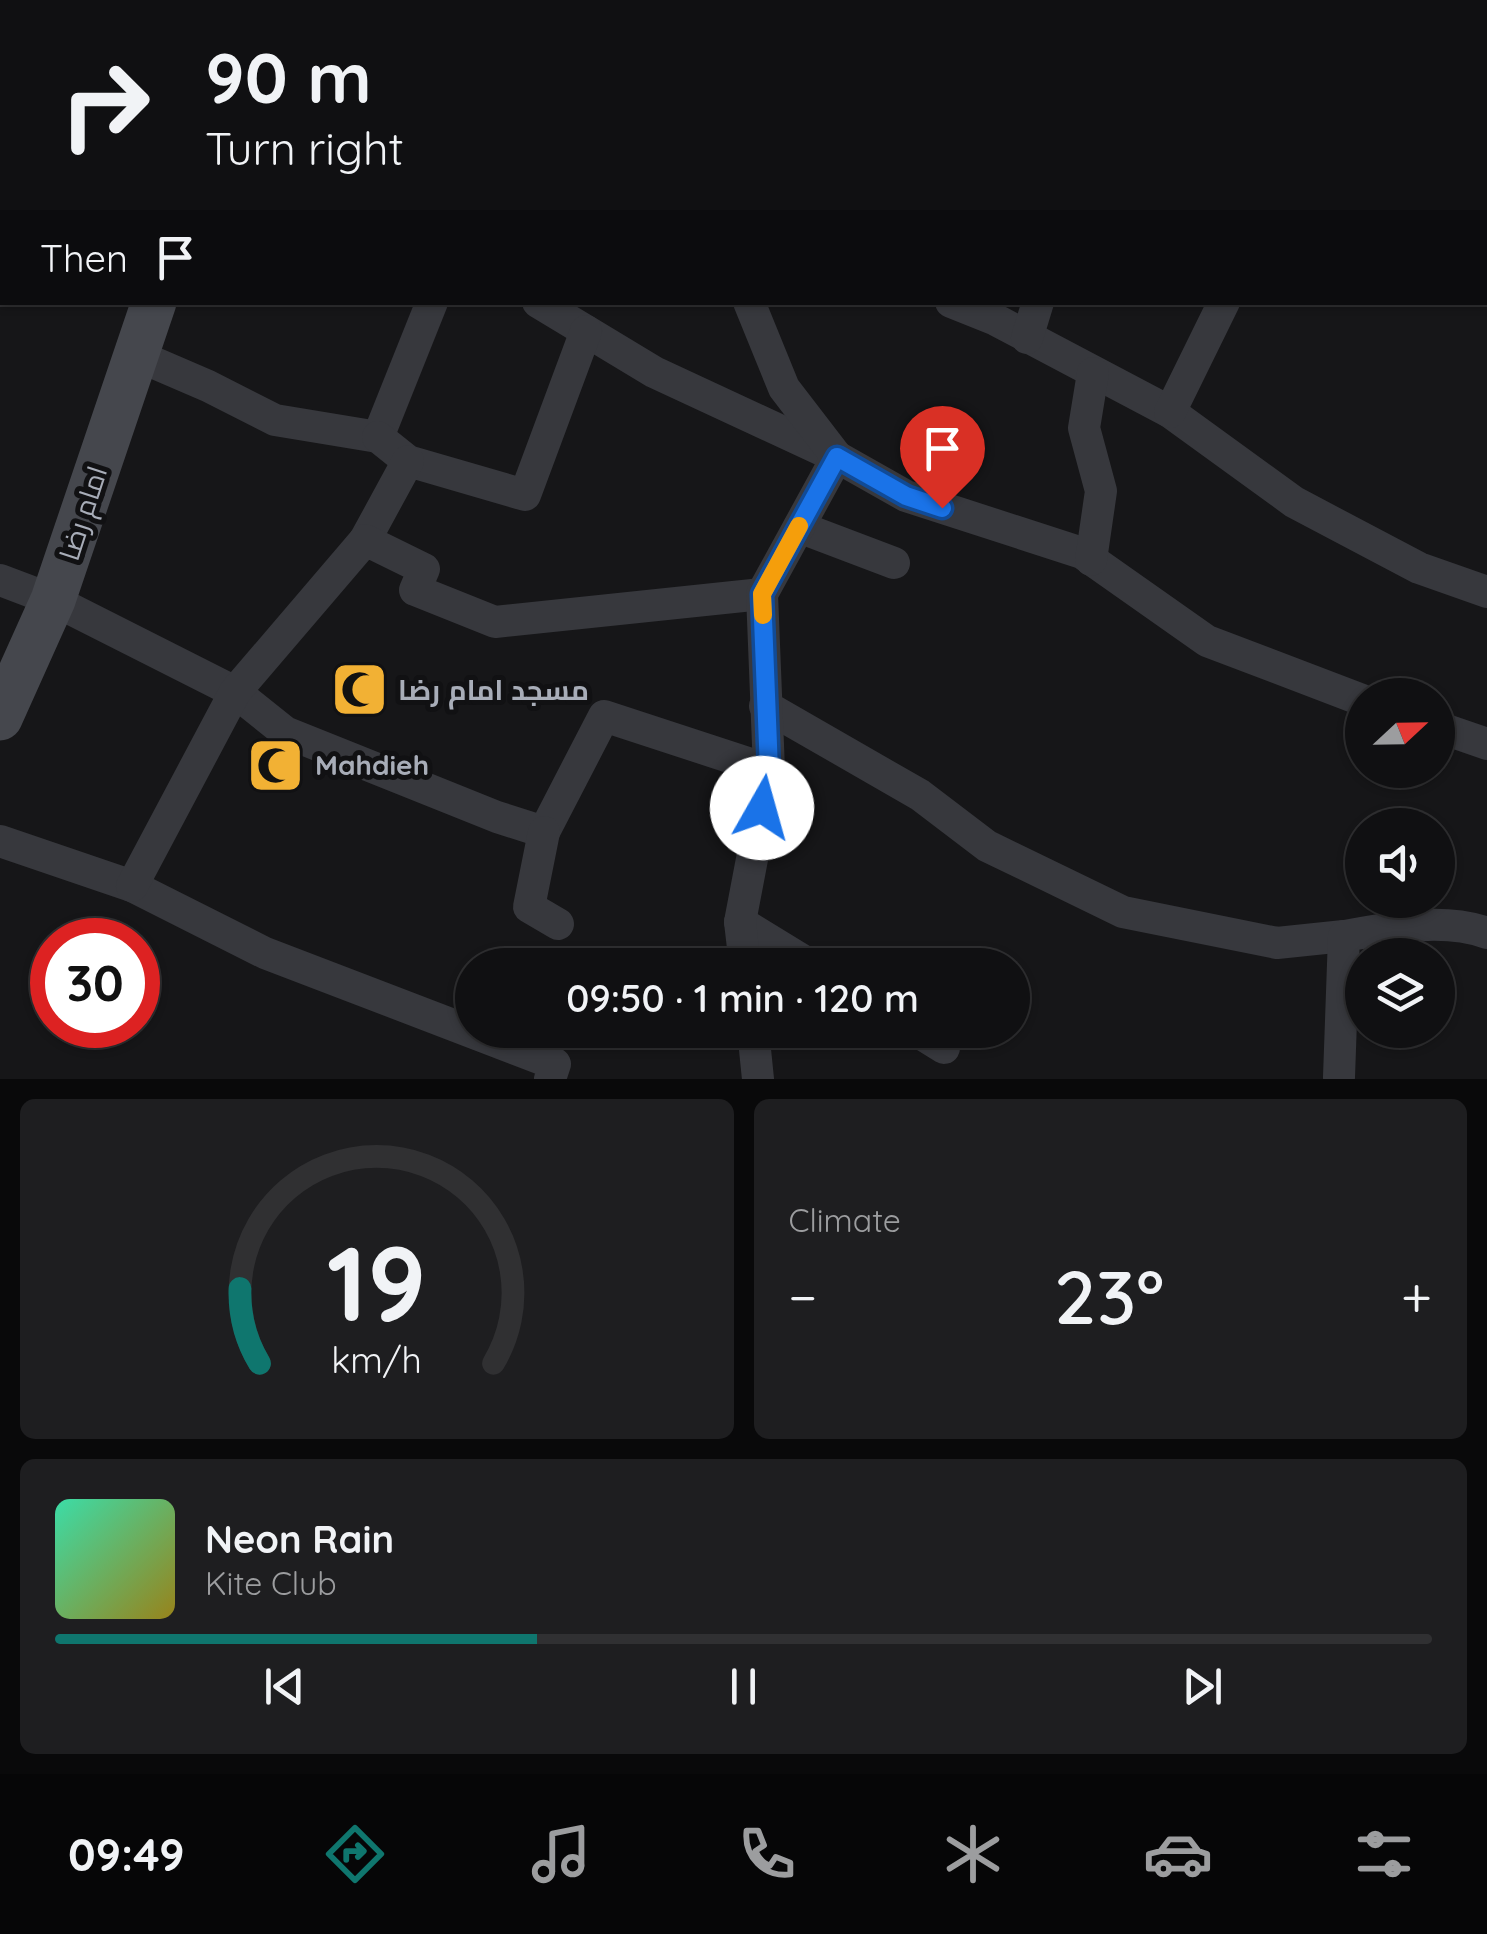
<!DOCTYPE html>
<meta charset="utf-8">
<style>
:root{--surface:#101012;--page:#1e1e20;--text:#f1f3f6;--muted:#9c9d9f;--line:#303032;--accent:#0f766e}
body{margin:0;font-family:Quicksand,Cairo,sans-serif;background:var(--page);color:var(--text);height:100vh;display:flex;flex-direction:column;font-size:38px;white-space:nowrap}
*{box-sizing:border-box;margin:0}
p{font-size:32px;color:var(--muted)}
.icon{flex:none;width:55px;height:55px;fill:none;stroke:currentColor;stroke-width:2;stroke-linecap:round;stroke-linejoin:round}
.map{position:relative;height:1079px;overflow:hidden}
.sheet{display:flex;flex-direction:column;gap:20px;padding:20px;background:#09090a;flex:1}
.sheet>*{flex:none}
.top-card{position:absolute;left:0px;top:0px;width:1488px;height:305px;box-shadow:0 2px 8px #0004,0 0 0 2px var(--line);background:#101012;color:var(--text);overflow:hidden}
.needle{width:65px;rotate:68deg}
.tools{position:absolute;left:1345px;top:678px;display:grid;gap:20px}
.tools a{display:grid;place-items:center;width:110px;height:110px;border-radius:50%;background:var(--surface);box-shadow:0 2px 8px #0004,0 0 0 2px var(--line);font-size:50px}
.speed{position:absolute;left:30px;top:918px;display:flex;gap:20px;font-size:50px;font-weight:700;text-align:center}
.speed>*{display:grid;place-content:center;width:130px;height:130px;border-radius:50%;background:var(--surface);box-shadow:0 2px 8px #0004,0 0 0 2px var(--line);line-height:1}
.speed .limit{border:15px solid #d22;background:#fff;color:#111}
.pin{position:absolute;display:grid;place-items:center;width:85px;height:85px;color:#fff;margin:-102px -42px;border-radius:50% 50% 50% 0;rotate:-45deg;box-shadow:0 0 10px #0007}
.pin .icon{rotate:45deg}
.me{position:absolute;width:110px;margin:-55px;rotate:7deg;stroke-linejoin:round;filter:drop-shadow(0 0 8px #0008)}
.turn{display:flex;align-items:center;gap:35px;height:210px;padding:0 40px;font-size:45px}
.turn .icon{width:130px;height:130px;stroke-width:2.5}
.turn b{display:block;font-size:70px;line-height:85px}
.then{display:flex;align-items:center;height:95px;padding:0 40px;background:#0003;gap:20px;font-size:38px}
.big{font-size:75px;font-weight:600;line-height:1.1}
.sheet .tile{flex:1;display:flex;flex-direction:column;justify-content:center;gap:15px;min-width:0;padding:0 35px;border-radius:15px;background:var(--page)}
.sheet .dial{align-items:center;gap:0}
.dial svg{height:260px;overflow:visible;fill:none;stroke:var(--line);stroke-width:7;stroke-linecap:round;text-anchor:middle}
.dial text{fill:var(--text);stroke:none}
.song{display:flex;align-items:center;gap:30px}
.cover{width:120px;height:120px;border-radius:15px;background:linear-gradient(135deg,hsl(160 70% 55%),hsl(50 70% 35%))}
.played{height:10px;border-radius:5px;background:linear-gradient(90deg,var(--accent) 35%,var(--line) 35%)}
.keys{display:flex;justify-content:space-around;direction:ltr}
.heat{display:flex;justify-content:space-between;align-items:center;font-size:55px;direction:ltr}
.sheet .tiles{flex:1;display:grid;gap:20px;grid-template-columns:1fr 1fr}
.tile:last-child{grid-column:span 2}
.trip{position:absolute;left:455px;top:948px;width:575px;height:100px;border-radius:50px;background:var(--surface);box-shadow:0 2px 8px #0004,0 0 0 2px var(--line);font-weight:600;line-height:100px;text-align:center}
.tab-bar{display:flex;height:160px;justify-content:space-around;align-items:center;background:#060607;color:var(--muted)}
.tab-bar .icon{width:70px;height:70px}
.tab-bar .on{color:var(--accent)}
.tab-bar b{font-size:45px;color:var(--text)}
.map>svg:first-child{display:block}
</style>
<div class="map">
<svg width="1487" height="1079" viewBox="0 0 1487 1079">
<rect width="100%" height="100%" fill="#161618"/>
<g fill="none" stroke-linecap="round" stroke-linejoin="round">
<g stroke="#37383d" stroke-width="32">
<path d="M 594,0 L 595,2"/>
<path d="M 704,2 L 709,0"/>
<path d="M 1062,2 L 1063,0"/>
<path d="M 1269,2 L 1270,0"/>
<path d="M 0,266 L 2,267"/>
<path d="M 538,302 L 654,372 L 837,457 L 906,496 L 1082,553 L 1207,641 L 1362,700"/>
<path d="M 951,302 L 996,320 L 1170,412 L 1294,502 L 1419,568 L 1487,592"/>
<path d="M 1027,338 L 1038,302"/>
<path d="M 136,355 L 208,386 L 275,420 L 378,437 L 432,302"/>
<path d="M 1170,412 L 1224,302"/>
<path d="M 378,437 L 408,461 L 525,495 L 586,331"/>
<path d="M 799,527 L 894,563"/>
<path d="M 365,540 L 408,461"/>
<path d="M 1091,560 L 1101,491 L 1084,428 L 1093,373"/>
<path d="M 0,580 L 53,600 L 235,692 L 285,732 L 497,817 L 544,832 L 604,716 L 769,770"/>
<path d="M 765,706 L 920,795 L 987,846 L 1123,912 L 1277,943 L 1344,936"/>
<path d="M 1438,727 L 1487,744"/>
<path d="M 544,832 L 529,907 L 558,924"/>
<path d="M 0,841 L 132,886 L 265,953 L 555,1064 L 550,1079"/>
<path d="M 132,886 L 235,692 L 365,540 L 424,569 L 415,590 L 495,622 L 762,594"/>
<path d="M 740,922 L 810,965"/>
<path d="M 745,965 L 740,922 L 769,770 L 762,594 L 837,457 L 784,388 L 749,302"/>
<path d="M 753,1030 L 758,1079"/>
<path d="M 915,1030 L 944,1048"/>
<path d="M 1339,1077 L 1344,936 C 1390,928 1443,917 1487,933"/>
</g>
<g stroke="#45474d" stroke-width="45">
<path d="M 1165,0 L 1171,2"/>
<path d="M 286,2 L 287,0"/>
<path d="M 1485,133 L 1487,134"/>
<path d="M 0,718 L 53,600 L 154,302"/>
</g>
</g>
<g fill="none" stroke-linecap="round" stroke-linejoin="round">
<defs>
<path id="route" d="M 762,808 L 769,770 L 762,594 L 837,457 L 906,496 L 942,508"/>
</defs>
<use href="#route" stroke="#114b97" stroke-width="25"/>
<use href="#route" stroke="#1a73e8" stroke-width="18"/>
<path stroke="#f59e0b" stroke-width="18" d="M 763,615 L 762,594 L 799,526"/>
</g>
<defs>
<symbol id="mosque-square" viewBox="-11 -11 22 22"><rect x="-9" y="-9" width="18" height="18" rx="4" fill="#f2b134" stroke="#111113"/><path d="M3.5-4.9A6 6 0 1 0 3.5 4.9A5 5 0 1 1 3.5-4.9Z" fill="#111"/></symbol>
</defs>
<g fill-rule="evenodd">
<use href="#mosque-square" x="328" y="658" width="63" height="63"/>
<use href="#mosque-square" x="244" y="734" width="63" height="63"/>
</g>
<g text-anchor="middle" stroke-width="10" stroke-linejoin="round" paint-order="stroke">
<g font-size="28" fill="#a8adb8" stroke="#111113">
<text transform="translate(83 513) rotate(-72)" y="10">امام رضا</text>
</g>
<g font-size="28" font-weight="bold" fill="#a8adb8" stroke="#111113" text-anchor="start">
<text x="398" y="700">مسجد امام رضا</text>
<text x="315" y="775">Mahdieh</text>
</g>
</g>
</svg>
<div class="tools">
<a><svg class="needle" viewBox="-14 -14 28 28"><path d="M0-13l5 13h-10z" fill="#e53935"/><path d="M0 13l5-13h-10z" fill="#9c9d9f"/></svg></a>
<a><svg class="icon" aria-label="sound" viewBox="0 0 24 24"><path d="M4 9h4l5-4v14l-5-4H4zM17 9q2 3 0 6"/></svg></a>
<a><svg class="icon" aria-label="layers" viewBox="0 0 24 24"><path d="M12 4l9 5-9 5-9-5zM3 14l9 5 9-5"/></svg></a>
</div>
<div class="speed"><div class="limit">30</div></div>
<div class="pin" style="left:942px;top:508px;background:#d93025"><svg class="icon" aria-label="arrive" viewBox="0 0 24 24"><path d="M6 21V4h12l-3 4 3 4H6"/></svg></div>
<svg class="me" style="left:762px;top:808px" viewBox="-20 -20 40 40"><circle r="19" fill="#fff"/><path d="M0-13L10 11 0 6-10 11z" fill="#1a73e8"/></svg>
<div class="trip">09:50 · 1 min · 120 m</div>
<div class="top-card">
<div class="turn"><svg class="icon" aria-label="right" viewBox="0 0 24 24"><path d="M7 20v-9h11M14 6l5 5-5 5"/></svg><div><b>90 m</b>Turn right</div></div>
<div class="then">Then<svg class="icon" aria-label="arrive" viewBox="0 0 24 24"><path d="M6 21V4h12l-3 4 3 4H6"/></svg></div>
</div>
</div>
<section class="sheet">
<div class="tiles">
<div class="tile dial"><svg viewBox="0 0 100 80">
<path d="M14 69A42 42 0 1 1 86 69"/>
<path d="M14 69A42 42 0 0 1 8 46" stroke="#0f766e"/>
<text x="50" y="56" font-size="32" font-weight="700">19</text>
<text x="50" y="72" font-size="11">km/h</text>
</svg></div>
<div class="tile"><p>Climate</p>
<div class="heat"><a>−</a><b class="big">23°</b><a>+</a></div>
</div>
<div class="tile">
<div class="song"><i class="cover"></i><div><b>Neon Rain</b><p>Kite Club</p></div></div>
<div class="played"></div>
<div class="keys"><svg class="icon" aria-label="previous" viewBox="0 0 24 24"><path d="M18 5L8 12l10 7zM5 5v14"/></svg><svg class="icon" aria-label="pause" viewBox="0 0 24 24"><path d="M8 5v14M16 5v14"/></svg><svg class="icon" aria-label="next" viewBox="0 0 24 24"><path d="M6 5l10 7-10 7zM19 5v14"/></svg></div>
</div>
</div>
</section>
<nav class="tab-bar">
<b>09:49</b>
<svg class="icon on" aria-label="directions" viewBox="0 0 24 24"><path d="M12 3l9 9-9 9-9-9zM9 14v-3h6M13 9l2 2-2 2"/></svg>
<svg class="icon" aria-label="music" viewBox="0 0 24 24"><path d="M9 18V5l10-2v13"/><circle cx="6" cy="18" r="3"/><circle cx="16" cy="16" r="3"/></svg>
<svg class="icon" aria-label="phone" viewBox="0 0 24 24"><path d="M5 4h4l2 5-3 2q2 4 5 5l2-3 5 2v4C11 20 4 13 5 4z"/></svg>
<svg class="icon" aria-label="climate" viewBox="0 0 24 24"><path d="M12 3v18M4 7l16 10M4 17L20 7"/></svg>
<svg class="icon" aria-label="car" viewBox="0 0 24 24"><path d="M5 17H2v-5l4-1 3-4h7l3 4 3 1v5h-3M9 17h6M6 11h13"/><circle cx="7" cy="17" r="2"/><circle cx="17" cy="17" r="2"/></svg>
<svg class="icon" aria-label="filters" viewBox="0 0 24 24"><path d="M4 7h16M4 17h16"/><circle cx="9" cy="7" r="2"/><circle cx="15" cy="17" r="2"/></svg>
</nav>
